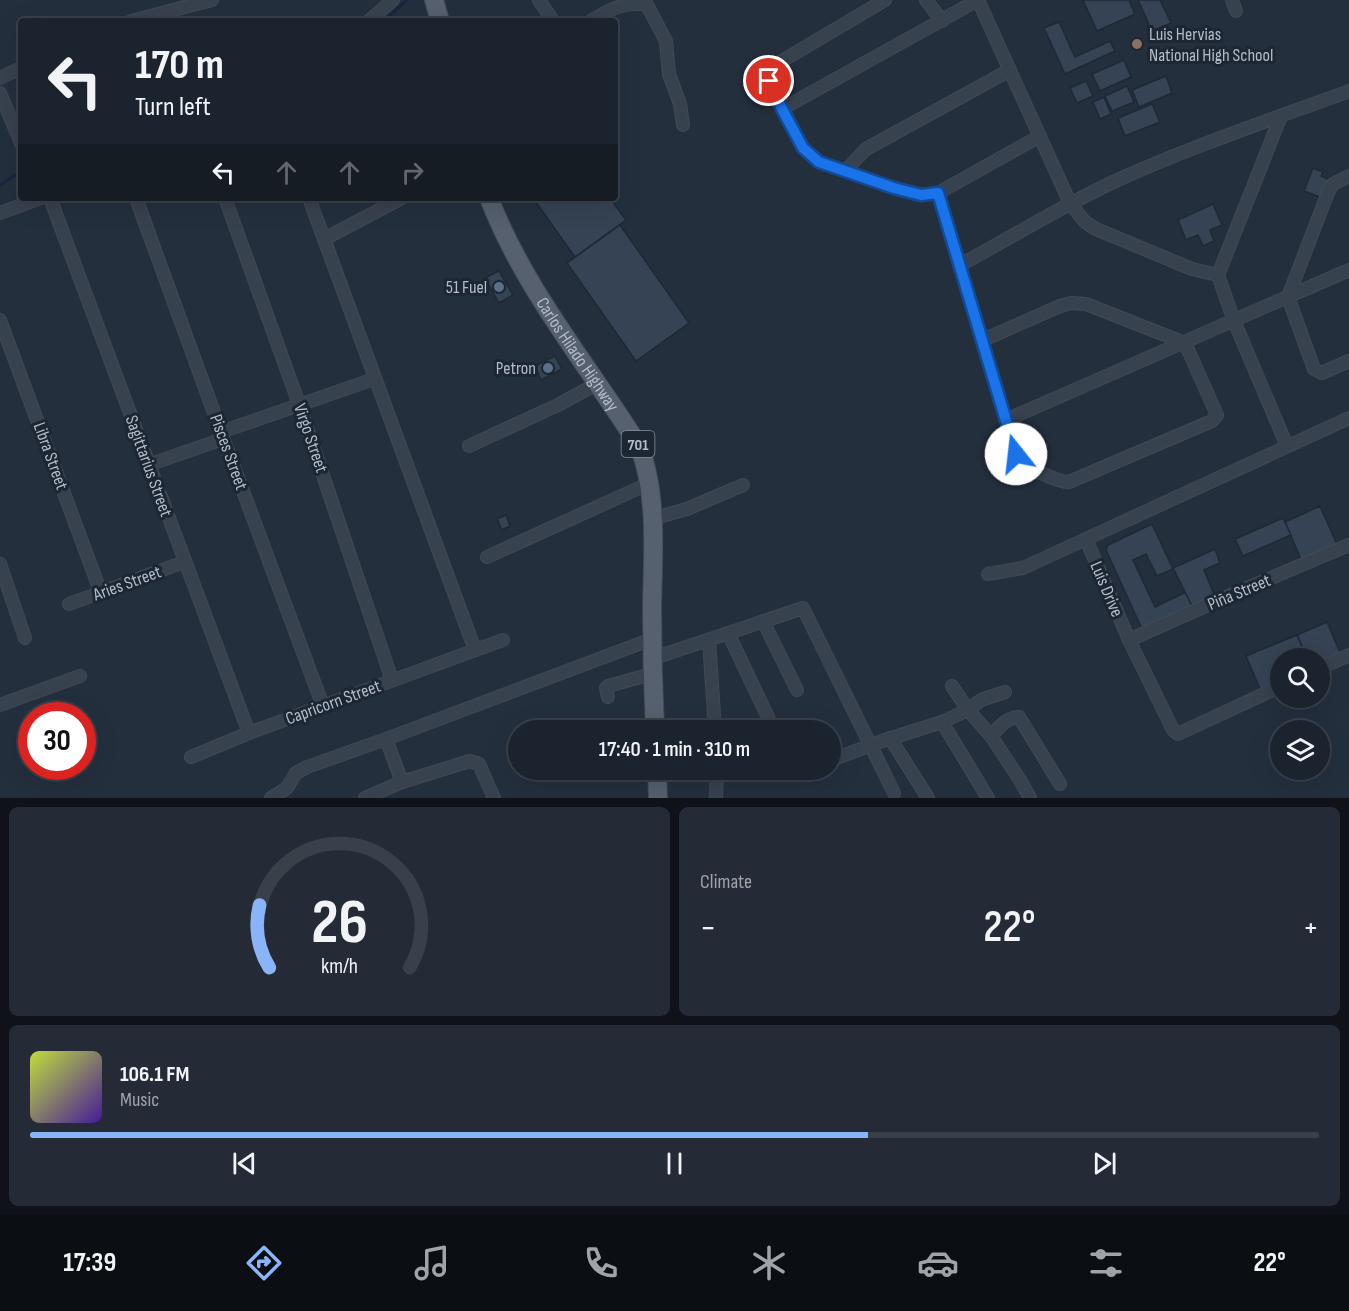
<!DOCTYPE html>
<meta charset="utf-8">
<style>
:root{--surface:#1b232e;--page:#242b36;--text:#f1f3f6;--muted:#a0a4aa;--line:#39404a;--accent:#8ab4f8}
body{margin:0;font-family:"Sofia Sans Condensed",sans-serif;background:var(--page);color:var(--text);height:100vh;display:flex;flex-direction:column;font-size:22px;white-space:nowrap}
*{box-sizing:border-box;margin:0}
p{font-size:20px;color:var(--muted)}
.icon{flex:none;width:33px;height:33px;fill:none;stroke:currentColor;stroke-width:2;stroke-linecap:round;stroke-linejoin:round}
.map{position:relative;height:798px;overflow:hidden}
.sheet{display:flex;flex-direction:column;gap:9px;padding:9px;background:#0f1319;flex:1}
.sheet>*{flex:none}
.guide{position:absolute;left:18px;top:18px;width:600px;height:183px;border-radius:6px;box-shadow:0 6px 24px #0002,0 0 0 2px var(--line);background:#1b232e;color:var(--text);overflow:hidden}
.fabs{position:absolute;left:1270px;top:648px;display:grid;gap:12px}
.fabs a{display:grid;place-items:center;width:60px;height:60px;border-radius:50%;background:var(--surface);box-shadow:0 6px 24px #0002,0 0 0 2px var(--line);font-size:30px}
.speed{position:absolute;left:18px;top:702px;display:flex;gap:12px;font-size:30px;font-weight:700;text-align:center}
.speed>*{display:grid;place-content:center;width:78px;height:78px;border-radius:50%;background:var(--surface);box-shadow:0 6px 24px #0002,0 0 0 2px var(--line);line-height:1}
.speed .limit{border:9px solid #d22;background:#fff;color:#111}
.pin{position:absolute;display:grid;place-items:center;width:51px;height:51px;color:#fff;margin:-26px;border:3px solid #fff;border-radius:50%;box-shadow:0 2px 6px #0007}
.me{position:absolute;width:66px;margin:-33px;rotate:344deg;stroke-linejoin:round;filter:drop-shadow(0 0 4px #0008)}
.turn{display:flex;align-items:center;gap:21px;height:126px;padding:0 18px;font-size:27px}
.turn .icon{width:78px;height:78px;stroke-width:2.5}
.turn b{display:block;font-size:42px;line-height:51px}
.lanes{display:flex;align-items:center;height:57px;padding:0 18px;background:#0003;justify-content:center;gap:30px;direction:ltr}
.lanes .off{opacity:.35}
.big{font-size:45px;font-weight:600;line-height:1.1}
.sheet .card{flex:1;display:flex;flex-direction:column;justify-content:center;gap:9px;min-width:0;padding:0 21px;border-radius:9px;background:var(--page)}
.sheet .dial{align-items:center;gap:0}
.dial svg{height:156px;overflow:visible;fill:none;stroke:var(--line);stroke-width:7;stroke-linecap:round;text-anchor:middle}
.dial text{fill:var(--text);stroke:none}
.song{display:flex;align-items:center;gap:18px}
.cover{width:72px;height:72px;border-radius:9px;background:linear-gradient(135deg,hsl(70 70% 55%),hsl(260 70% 35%))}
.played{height:6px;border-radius:3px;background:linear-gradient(90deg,var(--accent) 65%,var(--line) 65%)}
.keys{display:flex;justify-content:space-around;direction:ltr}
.heat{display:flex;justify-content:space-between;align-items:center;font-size:33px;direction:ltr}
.sheet .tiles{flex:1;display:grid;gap:9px;grid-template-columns:1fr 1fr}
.card:last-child{grid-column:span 2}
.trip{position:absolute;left:508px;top:720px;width:333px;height:60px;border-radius:30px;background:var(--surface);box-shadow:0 6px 24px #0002,0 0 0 2px var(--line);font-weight:600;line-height:60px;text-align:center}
.dock{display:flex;height:96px;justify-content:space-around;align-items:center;background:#0b0e12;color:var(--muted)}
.dock .icon{width:42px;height:42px}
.dock .on{color:var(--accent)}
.dock b{font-size:27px;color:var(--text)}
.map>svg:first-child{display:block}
</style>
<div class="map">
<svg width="1349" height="798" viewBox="0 0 1349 798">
<rect width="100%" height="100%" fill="#242f3e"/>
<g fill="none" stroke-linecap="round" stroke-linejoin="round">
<g stroke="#17263c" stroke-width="3">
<path d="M 384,21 L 407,0"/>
<path d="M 0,185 L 21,171"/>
</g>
</g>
<g fill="#364354" stroke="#1f2835" stroke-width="1.5">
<path d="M 1083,0 L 1129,0 L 1135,14 L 1097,31 Z"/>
<path d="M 1138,0 L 1160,0 L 1171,23 L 1152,31 Z"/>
<path d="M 1059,22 L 1075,57 L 1110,41 L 1115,51 L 1065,74 L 1044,28 Z"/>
<path d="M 1124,60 L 1131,77 L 1100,91 L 1092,74 Z"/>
<path d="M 1166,76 L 1172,93 L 1139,107 L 1132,90 Z"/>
<path d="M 1086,81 L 1093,96 L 1077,103 L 1070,88 Z"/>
<path d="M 1127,86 L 1134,102 L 1112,111 L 1105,96 Z"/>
<path d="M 1104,97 L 1111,114 L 1100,119 L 1093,102 Z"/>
<path d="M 1152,104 L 1160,122 L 1125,136 L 1118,118 Z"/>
<path d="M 1313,168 L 1323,172 L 1321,176 L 1332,181 L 1325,199 L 1304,191 Z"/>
<path d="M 533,198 L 610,198 L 626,220 L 575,257 Z"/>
<path d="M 1213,204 L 1222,225 L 1210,230 L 1214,241 L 1203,246 L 1198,235 L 1186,240 L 1178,220 Z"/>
<path d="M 620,225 L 689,323 L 636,361 L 567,263 Z"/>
<path d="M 499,271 L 513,295 L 499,303 L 485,278 Z"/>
<path d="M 555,356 L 562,369 L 541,380 L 535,366 Z"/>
<path d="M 1320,506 L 1339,549 L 1303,564 L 1285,522 Z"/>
<path d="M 506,515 L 510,526 L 502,530 L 497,519 Z"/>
<path d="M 1283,518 L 1291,535 L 1243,556 L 1235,539 Z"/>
<path d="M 1152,524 L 1173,569 L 1157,576 L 1146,554 L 1133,560 L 1155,607 L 1186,592 L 1194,610 L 1142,629 L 1106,550 L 1108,545 Z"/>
<path d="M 1215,549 L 1220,563 L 1204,570 L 1216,599 L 1194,610 L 1173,568 Z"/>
<path d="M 1327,622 L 1341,655 L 1320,664 L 1320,658 L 1307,658 L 1297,635 Z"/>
<path d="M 1297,635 L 1307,658 L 1281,658 L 1281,682 L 1261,691 L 1246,656 Z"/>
<path d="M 768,726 L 769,730 L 723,730 Z"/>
</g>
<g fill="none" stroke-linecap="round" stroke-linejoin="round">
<defs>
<g id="minor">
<path d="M 539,0 L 553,21"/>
<path d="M 885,0 L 770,68 L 767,72 L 773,90 L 803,148 L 819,162 L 894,188 L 921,195 L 938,193 L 1017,458 C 1026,467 1057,482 1069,482 L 1212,421 L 1217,415 L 1185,343 L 1086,304 L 1071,303 L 1060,306 L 983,340"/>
<path d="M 926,0 L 942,21"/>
<path d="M 978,0 L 1070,203 L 1085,222 L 1096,229 L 1192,269 L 1218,275 L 1234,321 L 1287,446"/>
<path d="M 1232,0 L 1236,11"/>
<path d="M 131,21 L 212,0"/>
<path d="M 369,21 L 393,0"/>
<path d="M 591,21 C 608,10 627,0 647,5 L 666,41 L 669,74 L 680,104 L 683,125"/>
<path d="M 0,78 L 21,68"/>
<path d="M 0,93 L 21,143"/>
<path d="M 782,109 L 978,0"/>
<path d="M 845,171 L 866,149 L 1010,70"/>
<path d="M 1349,176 L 1333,184 L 1329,190 L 1288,297 L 1314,369 L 1322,373 L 1349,361"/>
<path d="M 938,193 L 1040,136"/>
<path d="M 50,198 L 249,733"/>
<path d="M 136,198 L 221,432 L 323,706"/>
<path d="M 225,198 L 299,404 L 392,680"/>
<path d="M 309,198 L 475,650"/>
<path d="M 0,213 L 41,198"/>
<path d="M 324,239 L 402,198"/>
<path d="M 960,265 C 1014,236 1066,203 1122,178 C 1196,145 1273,119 1349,91"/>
<path d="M 1218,275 L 1281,116"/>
<path d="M 0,320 L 101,593"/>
<path d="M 1006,420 L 1349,270"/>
<path d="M 221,432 L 374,379"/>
<path d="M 469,446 L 560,404 L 598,383"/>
<path d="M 148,465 L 223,439"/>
<path d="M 651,519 L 687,509 L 743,485"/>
<path d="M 487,557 L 650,483"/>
<path d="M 0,564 L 25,638"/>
<path d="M 988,574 L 1023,568 L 1086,539"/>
<path d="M 69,604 L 184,562"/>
<path d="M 763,621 L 797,690"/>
<path d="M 728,633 L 774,730"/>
<path d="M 709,640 L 715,730"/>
<path d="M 1129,640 L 1219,600 L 1349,545"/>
<path d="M 651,659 L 803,608 L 894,793"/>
<path d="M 1320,668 L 1349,655"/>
<path d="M 952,686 L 968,710 L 991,736 L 1020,780 L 1030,798"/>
<path d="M 1281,686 L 1178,734 L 1173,730 L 1129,640 L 1086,539 L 1349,418"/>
<path d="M 608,697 L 606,688 L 608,686 L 652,674"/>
<path d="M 0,705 L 80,676"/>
<path d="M 942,722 L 988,798"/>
<path d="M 991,736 C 999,727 1007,717 1019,717 L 1060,784"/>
<path d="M 890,738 L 928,798"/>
<path d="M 386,739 L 402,782"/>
<path d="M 191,757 L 249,733 L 503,640"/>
<path d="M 831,760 L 882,741 L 942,722 L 968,710 L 981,700 L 1005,692"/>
<path d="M 657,771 L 673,770"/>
<path d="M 271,798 L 287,788 L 296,773 L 307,767 L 386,739 L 652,639"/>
<path d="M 365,798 L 402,782 L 470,761 L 479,764 L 494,798"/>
<path d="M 716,798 L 717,770"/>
</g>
<g id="primary">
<path d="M 434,0 L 440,21"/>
<path id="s1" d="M 489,198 C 524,289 588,365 639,446 C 658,494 653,555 652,606 C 652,648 653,689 655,730"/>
<path d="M 657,770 L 658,798"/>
</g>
</defs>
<use href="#minor" stroke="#414a57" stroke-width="14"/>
<use href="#primary" stroke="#414a57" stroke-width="20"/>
<use href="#minor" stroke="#38414e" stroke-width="12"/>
<use href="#primary" stroke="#56606e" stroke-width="18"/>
</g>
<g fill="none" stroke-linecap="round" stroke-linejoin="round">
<defs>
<path id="route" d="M 769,81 L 782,109 L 803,148 L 819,162 L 894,188 L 921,195 L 938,193 L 1016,454"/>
</defs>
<use href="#route" stroke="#114b97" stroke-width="15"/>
<use href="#route" stroke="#1a73e8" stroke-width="10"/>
</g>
<circle fill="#8d6e63" stroke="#1d2633" stroke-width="2" cx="1137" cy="44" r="6"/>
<g fill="#5c6f8a" stroke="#1d2633" stroke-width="2">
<circle cx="499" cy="287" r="6"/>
<circle cx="548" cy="368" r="6"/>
</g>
<g text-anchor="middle" stroke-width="6" stroke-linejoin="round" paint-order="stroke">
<rect fill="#1d2633" stroke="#878f9c" stroke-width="1.5" x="621.5" y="431" width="33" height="26" rx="4.5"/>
<g font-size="16" font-weight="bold" fill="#b4bcc9">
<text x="638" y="450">701</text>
</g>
<g font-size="18" fill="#b4bcc9" stroke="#1d2633" text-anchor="end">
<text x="1149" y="40" text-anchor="start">Luis Hervias<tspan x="1149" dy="21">National High School</tspan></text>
<text x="487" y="293">51 Fuel</text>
<text x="536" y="374">Petron</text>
</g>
<g font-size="18" fill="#b4bcc9" stroke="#1d2633">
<text dy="6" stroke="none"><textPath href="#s1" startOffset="180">Carlos Hilado Highway</textPath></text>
<text transform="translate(311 438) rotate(71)" y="6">Virgo Street</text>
<text transform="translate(229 452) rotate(70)" y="6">Pisces Street</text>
<text transform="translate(51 456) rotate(70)" y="6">Libra Street</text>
<text transform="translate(149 466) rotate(70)" y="6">Sagittarius Street</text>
<text transform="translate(127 583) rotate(-20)" y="6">Aries Street</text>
<text transform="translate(1107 589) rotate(67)" y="6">Luis Drive</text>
<text transform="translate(1239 592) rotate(-23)" y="6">Piña Street</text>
<text transform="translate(333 702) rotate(-20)" y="6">Capricorn Street</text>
</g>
</g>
</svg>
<div class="fabs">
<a><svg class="icon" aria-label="search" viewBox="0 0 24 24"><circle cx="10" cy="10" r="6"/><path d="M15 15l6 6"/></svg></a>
<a><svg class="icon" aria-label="layers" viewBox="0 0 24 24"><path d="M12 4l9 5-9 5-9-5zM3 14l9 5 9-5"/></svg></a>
</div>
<div class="speed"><div class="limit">30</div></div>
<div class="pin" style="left:769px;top:81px;background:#d93025"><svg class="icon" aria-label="arrive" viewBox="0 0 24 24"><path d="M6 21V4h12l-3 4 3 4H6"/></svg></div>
<svg class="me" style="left:1016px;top:454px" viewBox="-20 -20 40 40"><circle r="19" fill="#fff"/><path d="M0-13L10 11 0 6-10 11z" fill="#1a73e8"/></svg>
<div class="trip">17:40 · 1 min · 310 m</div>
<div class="guide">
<div class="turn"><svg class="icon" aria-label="left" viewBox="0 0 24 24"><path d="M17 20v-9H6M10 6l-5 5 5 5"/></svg><div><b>170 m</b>Turn left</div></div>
<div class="lanes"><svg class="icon" aria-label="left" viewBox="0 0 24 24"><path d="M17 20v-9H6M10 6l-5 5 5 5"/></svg><svg class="icon off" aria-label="ahead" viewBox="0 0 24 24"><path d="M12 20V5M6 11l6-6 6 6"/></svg><svg class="icon off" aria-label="ahead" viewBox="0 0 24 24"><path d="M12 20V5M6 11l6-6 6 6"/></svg><svg class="icon off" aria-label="right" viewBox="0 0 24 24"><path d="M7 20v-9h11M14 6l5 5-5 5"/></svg></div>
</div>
</div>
<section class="sheet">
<div class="tiles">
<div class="card dial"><svg viewBox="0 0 100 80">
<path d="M14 69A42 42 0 1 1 86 69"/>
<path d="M14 69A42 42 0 0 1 9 37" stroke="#8ab4f8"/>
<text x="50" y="56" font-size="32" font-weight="700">26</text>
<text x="50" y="72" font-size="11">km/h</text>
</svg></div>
<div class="card"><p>Climate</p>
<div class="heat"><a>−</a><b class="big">22°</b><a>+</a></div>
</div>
<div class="card">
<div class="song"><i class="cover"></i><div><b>106.1 FM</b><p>Music</p></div></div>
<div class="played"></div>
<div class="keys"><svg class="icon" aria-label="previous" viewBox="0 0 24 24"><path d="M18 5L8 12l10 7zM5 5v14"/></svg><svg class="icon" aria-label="pause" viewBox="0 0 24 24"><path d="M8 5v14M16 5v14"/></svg><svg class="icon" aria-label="next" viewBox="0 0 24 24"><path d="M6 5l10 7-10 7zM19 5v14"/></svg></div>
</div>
</div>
</section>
<nav class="dock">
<b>17:39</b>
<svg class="icon on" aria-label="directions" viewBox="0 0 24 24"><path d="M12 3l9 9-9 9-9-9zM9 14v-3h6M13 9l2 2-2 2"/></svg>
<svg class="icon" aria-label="music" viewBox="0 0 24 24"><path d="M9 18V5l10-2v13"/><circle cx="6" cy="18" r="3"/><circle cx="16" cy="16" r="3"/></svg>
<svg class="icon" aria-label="phone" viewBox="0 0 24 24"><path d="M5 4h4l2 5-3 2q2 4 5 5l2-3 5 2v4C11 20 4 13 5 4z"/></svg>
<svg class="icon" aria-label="climate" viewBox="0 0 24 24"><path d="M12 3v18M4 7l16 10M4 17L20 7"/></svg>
<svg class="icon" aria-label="car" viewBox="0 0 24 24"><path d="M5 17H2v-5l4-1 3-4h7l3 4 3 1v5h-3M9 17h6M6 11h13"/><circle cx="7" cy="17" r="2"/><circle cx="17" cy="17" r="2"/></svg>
<svg class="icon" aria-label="filters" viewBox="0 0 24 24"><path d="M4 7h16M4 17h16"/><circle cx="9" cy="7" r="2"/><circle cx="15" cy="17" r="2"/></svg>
<b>22°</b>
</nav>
